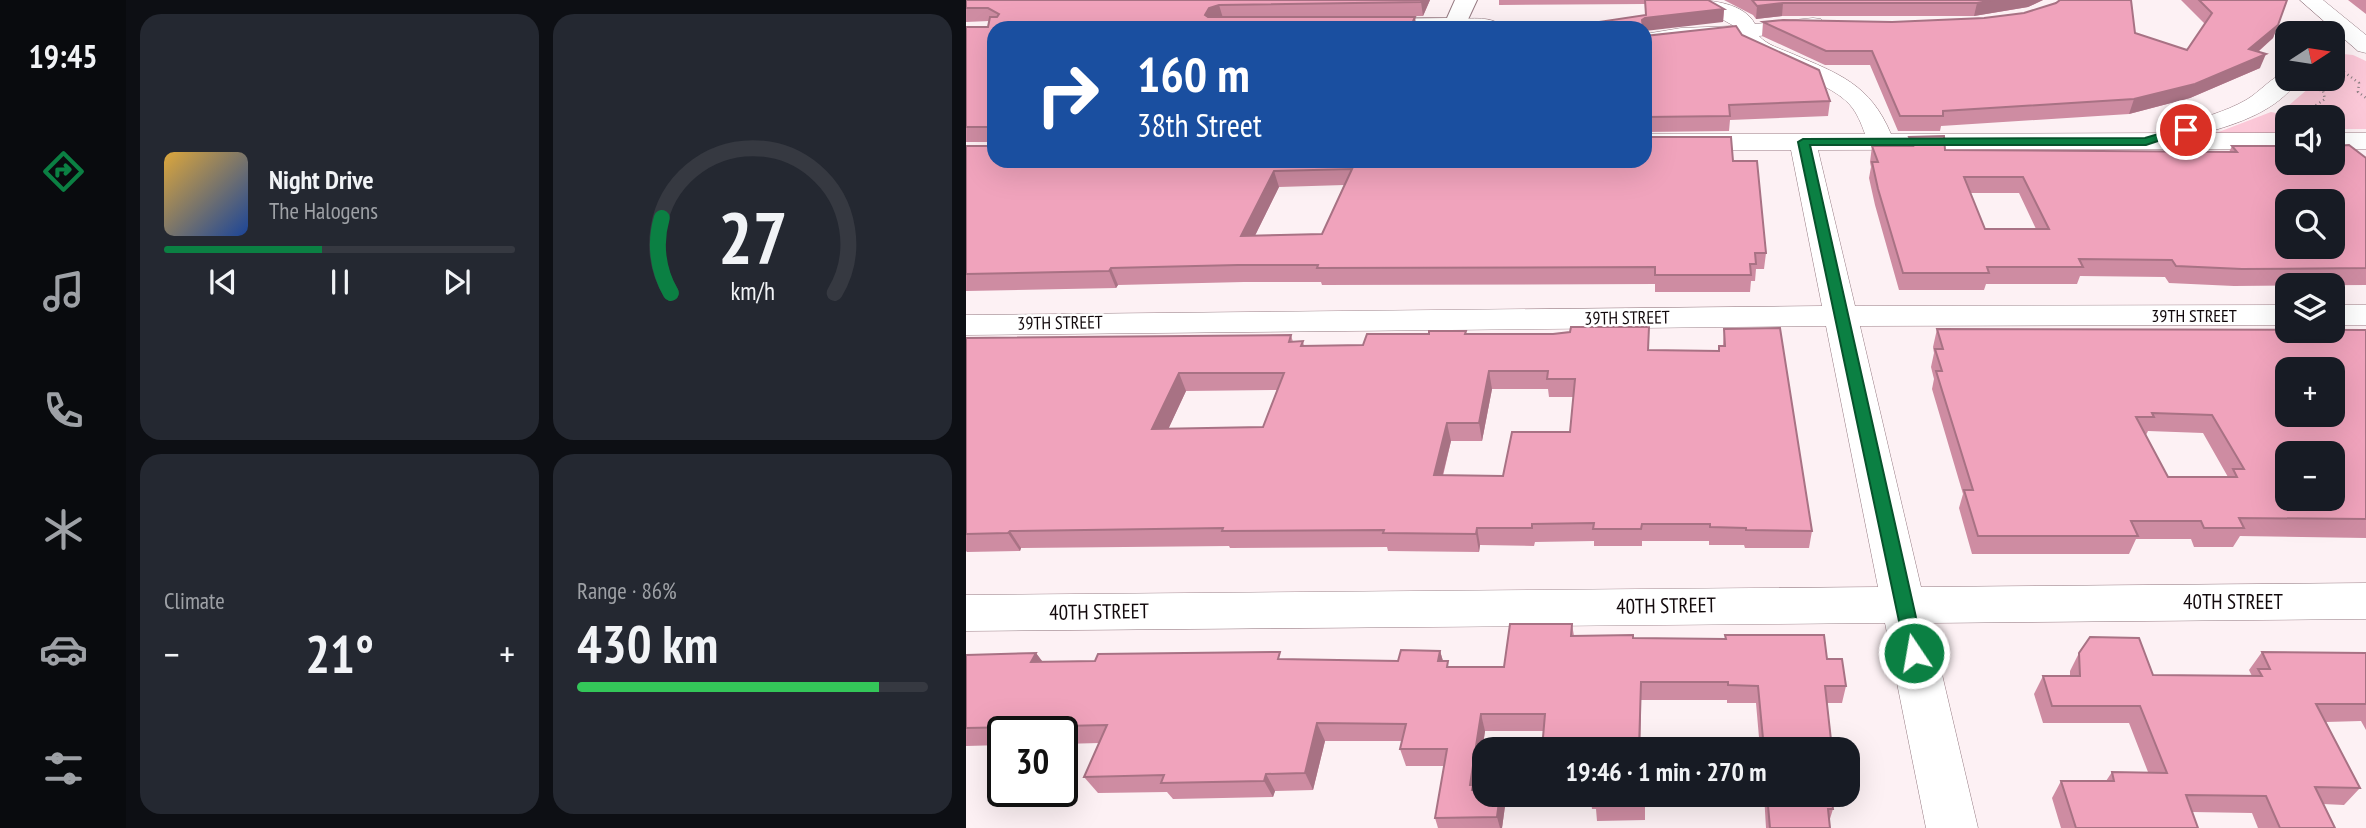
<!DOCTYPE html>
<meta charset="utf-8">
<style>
:root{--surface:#171b24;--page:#242831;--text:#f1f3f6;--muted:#9ea1a6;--line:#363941;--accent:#0b8043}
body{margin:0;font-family:"PT Sans Narrow",sans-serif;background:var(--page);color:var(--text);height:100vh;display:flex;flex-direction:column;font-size:26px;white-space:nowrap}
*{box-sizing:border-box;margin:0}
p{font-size:23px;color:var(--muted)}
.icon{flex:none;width:38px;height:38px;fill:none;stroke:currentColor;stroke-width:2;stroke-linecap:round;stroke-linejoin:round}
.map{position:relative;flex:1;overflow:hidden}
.panel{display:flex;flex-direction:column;gap:14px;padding:14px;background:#0d0f14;width:840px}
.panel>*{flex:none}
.banner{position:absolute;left:21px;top:21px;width:665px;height:147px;border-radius:21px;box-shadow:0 7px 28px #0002;background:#1a4fa0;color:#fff;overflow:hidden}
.needle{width:46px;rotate:78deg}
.tools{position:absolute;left:1309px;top:21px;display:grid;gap:14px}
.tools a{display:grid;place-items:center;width:70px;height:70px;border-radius:14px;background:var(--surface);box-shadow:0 7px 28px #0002;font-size:35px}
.speed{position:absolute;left:21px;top:716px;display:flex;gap:14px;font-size:35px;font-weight:700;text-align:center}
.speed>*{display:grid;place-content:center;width:91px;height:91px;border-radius:50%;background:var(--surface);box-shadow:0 7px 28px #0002;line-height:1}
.speed .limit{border:4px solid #111;border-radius:10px;background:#fff;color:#111}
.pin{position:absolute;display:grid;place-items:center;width:60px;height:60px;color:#fff;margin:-30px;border:4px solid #fff;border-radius:50%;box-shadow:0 2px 7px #0007}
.me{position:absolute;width:77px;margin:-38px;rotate:348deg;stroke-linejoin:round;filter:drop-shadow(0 0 5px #0008)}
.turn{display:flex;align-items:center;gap:24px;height:147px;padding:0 35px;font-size:32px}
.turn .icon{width:91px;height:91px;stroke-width:2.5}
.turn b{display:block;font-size:49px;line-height:60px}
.big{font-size:52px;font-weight:800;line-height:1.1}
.panel .widget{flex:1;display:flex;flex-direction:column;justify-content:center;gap:10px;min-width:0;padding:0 24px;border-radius:21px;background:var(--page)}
.panel .dial{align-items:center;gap:0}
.dial svg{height:182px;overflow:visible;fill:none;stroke:var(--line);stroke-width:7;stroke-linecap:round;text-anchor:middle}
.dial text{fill:var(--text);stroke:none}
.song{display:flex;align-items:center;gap:21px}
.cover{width:84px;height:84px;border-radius:10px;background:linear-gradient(135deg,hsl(40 70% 55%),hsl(220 70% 35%))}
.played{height:7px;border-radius:4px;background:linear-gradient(90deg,var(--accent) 45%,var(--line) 45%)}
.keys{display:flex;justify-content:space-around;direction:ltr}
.heat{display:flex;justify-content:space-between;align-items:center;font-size:38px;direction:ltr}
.charge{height:10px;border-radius:5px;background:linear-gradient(90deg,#34c759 86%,var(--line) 0)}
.panel .tiles{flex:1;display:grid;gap:14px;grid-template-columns:repeat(2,1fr)}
.trip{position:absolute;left:506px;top:737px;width:388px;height:70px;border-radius:21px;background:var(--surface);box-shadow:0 7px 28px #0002;font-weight:800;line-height:70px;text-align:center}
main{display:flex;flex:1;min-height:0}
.menu{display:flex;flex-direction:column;width:126px;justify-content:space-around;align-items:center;background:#090b0e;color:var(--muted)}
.menu .icon{width:49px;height:49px}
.menu .active{color:var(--accent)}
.menu b{font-size:32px;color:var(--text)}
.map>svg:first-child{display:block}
</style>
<main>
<nav class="menu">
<b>19:45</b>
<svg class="icon active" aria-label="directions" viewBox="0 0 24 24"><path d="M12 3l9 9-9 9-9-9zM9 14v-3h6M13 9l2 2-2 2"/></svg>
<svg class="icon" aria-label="music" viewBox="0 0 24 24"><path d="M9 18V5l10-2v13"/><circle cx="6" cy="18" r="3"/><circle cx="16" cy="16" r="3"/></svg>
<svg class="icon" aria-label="phone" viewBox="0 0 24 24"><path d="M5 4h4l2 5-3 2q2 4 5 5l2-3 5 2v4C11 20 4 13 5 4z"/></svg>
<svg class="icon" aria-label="climate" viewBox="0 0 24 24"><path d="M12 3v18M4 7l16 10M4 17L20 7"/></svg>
<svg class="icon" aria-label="car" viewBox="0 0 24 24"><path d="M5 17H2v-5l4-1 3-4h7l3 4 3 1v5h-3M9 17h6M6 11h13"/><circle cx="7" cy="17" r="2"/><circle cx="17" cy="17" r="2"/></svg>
<svg class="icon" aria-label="filters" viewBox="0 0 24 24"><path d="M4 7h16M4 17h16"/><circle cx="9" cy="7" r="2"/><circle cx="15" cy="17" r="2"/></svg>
</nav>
<section class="panel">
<div class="tiles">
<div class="widget">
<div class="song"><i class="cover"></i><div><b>Night Drive</b><p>The Halogens</p></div></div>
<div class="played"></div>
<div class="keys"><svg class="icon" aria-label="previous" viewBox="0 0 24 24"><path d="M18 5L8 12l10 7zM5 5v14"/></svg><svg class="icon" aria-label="pause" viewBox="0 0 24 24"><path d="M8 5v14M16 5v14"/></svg><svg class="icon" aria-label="next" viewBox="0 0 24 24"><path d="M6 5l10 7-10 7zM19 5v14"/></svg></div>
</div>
<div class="widget dial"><svg viewBox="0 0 100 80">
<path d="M14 69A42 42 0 1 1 86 69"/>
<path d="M14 69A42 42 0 0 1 10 36" stroke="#0b8043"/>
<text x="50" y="56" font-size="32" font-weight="700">27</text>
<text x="50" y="72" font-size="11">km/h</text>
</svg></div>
<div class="widget"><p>Climate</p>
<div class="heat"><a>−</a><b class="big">21°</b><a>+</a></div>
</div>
<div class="widget"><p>Range · 86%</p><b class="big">430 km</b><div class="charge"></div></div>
</div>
</section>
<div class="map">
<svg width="1400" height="828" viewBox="0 0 1400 828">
<rect width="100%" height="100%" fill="#fdf1f4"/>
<g fill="#fcc8d8">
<path d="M 1367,53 L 1387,55 L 1400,61 L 1400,129 L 1367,129 L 1367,117 L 1321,117 L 1320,122 L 1314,113 L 1343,88 L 1348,79 L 1367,79 Z"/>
<path d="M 1305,112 L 1310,113 L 1312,118 L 1321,124 L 1321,134 L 1250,133 Z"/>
</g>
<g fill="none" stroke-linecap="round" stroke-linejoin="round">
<defs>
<g id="street">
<path d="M 726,0 C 746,0 778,3 789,24 L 847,18 L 855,19 L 858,24 L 855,29 L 793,36 C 801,45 815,49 827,54 C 873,74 904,84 925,134 L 1210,133 L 1208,130 L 1212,125 C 1235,118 1259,112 1280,100 C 1294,92 1306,76 1321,72 L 1321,79 L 1333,79 C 1313,110 1272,124 1238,133 L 1321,133 L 1321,149 L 852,150 L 889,306 L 1321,305 L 1321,325 L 894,326 L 955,587 L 1400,583 L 1400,619 L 964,623 L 1012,828 L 960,828 L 919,623 L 0,631 L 0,595 L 912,587 L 860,326 L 0,335 L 0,315 L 856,306 L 825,150 L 679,150 L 679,134 L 899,134 C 895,123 891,113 884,105 C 860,77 782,62 772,39 L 715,42 L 679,48 L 679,34 L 715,28 L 768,26 L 729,4 Z"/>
<path d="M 1334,0 L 1357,0 L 1400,35 L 1400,53 L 1392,51 Z"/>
<path d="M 489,19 C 505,19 527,15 538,28 L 476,28 L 481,20 Z"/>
<rect x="1367" y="133" width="33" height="16"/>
<rect x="1367" y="305" width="33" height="20"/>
</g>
<path id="secondary" d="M 489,0 L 511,0 L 498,28 L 388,26 L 391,21 L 399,19 L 481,18 Z"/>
</defs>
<use href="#street" stroke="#967b83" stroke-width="1"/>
<use href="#secondary" stroke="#967b83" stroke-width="2"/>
<g stroke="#867c7f" stroke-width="2.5" stroke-dasharray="1 3.5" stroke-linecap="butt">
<path d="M 1367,64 L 1393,83 L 1392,92 L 1400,98"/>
<path d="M 1367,75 L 1377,72"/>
<path d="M 1345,87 L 1357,91 L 1364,79"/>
<path d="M 1326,117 L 1336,115 L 1359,99 L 1357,91"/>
</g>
<use href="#street" fill="#fff" fill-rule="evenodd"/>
<use href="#secondary" fill="#fff" fill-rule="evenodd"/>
</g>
<g fill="#ce8ca2" fill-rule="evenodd">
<path d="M 0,0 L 464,0 L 457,16 L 379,17 L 449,17 L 450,28 L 28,28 L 28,161 L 767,161 L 800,253 L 798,269 L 790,269 L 789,281 L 785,281 L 784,292 L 689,292 L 689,284 L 356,285 L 355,282 L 278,282 L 152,285 L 150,288 L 0,291 L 0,146 L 22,146 L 22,142 L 0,142 L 0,27 L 22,27 L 23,21 L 0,22 ZM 378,185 L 356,234 L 289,235 L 313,187 Z"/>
<path d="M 533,0 L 742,0 L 758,9 L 757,22 L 680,15 L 679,4 L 533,5 Z"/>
<path d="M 758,0 L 1077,0 L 1062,7 L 1008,16 L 816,16 L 790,19 L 787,15 Z"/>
<path d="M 1215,0 L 1321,0 L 1307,38 L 1292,52 L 1294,68 L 1224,98 L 1163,114 L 975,126 L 974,131 L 932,131 L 904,65 L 859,65 L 796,36 L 797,22 L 926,22 L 1018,18 L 1058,13 L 1090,3 L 1169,33 L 1221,50 L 1239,24 Z"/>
<path d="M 1382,0 L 1400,0 L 1400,14 Z"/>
<path d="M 776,35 L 864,101 L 862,116 L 764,120 L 763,131 L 679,132 L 679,36 Z"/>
<path d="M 943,137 L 979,150 L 1263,152 L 1266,146 L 1400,158 L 1400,285 L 1268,286 L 1203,283 L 1199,277 L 1114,276 L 1111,284 L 1020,284 L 1018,290 L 933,290 L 909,205 L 903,178 L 905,167 L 904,162 L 906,146 L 942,146 ZM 1004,193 L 1053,193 L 1070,229 L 1019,229 Z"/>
<path d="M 758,329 L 846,531 L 843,548 L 779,548 L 778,545 L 743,545 L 743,541 L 676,541 L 676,546 L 628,546 L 628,541 L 569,542 L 568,546 L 514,545 L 513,552 L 422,551 L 421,547 L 264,548 L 263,546 L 55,548 L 54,551 L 1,552 L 0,551 L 0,338 L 325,335 L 327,342 L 337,341 L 338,346 L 397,345 L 500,334 L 683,350 L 753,351 L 757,346 ZM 526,389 L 582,389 L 583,397 L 607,397 L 604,432 L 537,476 L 477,476 L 485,441 L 516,441 ZM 311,390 L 297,427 L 202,429 L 220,391 Z"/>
<path d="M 971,329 L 1400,330 L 1400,538 L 1274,536 L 1267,547 L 1228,547 L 1225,539 L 1170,539 L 1163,554 L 1006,554 L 993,508 L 997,494 L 966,389 L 968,379 L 965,367 L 968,353 L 967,347 ZM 1182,431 L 1237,433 L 1262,477 L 1202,477 L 1180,435 Z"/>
<path d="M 606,624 L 608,636 L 667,638 L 861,659 L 880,686 L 876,703 L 861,703 L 866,749 L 794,749 L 790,703 L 761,703 L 761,700 L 675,700 L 674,749 L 576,749 L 578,731 L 519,731 L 510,790 L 518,794 L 536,794 L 539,806 L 536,828 L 472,828 L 469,818 L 478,766 L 440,766 L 434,749 L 436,741 L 359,741 L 347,790 L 309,791 L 307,797 L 207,799 L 201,792 L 132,793 L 118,777 L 133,743 L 96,744 L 96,732 L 37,732 L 37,745 L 0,746 L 0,655 L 70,653 L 76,662 L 317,660 L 432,661 L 474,651 L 477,661 L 483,667 L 538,667 Z"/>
<path d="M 1296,652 L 1400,653 L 1400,730 L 1395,721 L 1360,722 L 1394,788 L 1378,805 L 1357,804 L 1369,828 L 1292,828 L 1286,813 L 1226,812 L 1232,828 L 1095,828 L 1086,798 L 1095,781 L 1140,781 L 1146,772 L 1182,772 L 1163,723 L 1077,723 L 1068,694 L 1077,676 L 1104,676 L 1104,671 L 1113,653 L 1187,675 L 1286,676 L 1283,670 Z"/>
<path d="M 624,794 L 679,794 L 679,820 L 631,821 L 630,809 L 626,809 Z"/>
<path d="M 798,794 L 865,794 L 867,809 L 863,822 L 864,828 L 800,828 Z"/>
</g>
<g fill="#a87284">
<path d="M 456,0 L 464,0 L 457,16 L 455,2 Z"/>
<path d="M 1028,0 L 1077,0 L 1062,7 L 1008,16 L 1011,3 Z"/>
<path d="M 817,3 L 816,16 L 790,19 L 791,6 Z"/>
<path d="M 253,5 L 257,18 L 247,22 L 239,15 L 243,8 Z"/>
<path d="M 758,9 L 757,22 L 679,31 L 679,28 L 676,28 L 676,20 L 679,18 Z"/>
<path d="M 449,17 L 450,28 L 444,28 Z"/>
<path d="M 1312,25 L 1307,38 L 1279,63 L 1300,54 L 1294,68 L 1224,98 L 1163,114 L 1168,99 L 1283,49 Z"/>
<path d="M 308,171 L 313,187 L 281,252 L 275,236 Z"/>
<path d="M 145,268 L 152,285 L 150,288 L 143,271 Z"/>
<path d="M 523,371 L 526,389 L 516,441 L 513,423 Z"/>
<path d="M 213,373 L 220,391 L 194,447 L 186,429 Z"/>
<path d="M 481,423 L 485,441 L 472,493 L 468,475 Z"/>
<path d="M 511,528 L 514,545 L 513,552 L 510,534 Z"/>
<path d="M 44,531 L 55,548 L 54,551 L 42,533 Z"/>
<path d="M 474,651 L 479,668 L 472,661 Z"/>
<path d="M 70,653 L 83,670 L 65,662 Z"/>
<path d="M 675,682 L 674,749 L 673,749 Z"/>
<path d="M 515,714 L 519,731 L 510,796 L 504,785 Z"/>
<path d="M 351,723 L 359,741 L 347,790 L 339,773 Z"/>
<path d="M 300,774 L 309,791 L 307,797 L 298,781 Z"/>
<path d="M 534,794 L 536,794 L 539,806 L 536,828 L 534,828 L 531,817 Z"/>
</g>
<g fill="#f0a3bc" stroke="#a87284" stroke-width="2" fill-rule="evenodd">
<path d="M 0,0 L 456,0 L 455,2 L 253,5 L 243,8 L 239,15 L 242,17 L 449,17 L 444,28 L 28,28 L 28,161 L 679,161 L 679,137 L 765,137 L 767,161 L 791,161 L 800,253 L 789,253 L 790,264 L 784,264 L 785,275 L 689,275 L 689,267 L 351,268 L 352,265 L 272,265 L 145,268 L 143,271 L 0,274 L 0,146 L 22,146 L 22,127 L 0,127 L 0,27 L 22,27 L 24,17 L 31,17 L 33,14 L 22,8 L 0,8 ZM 386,169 L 356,234 L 275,236 L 308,171 Z"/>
<path d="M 679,0 L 742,0 L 758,9 L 679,18 L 676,20 L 677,28 L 593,28 L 680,15 Z"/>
<path d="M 786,0 L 1028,0 L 1011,3 L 817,3 L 791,6 Z"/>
<path d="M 1094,0 L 1165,0 L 1169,33 L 1221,50 L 1246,13 L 1233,0 L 1321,0 L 1312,25 L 1283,49 L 1300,54 L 1229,84 L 1168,99 L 977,111 L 977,116 L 934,116 L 906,51 L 860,51 L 797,22 L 817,20 L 926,22 L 1018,18 L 1058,13 L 1090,3 Z"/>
<path d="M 770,26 L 776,35 L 853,70 L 864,101 L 763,105 L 764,116 L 679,117 L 679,36 Z"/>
<path d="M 978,136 L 979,150 L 1271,152 L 1266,146 L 1321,146 L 1321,163 L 1367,163 L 1367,146 L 1383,145 L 1400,158 L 1400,268 L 1276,269 L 1210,266 L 1206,260 L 1113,259 L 1117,267 L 1021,267 L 1023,273 L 937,273 L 912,189 L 906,162 L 912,162 L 906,146 L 947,146 L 943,137 ZM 998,177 L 1057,177 L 1083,229 L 1019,229 ZM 1321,201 L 1367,201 L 1367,247 L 1321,247 Z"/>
<path d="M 605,327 L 683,327 L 682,350 L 753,351 L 753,346 L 759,346 L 758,329 L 814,328 L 846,531 L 780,530 L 780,528 L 744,527 L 744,524 L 676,524 L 675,529 L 627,529 L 628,523 L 566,524 L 566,528 L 511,528 L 510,534 L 417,533 L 418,530 L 256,531 L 257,528 L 44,531 L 42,533 L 0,534 L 0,338 L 325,335 L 323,342 L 337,341 L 335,346 L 397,345 L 401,334 L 463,334 L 463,331 L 500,331 L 499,334 L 587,334 L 604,332 ZM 523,371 L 582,371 L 581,379 L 609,379 L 604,432 L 546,432 L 537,476 L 468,475 L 481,423 L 513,423 ZM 213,373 L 318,373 L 297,427 L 186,429 Z"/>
<path d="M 971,329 L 1400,330 L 1400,519 L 1273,518 L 1278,528 L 1238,528 L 1235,521 L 1165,521 L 1172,536 L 1012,536 L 998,490 L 1007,490 L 970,371 L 976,371 L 969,349 L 977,349 ZM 1321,369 L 1367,369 L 1367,415 L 1321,415 ZM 1186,413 L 1246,415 L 1278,469 L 1267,469 L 1271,477 L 1202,477 L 1170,417 L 1188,417 ZM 1321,453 L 1367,453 L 1367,499 L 1321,499 Z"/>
<path d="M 544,624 L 606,624 L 605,636 L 667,635 L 667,638 L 760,639 L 759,635 L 858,635 L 861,659 L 876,659 L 880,686 L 859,686 L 866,749 L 798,749 L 792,686 L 762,685 L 762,682 L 675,682 L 673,749 L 576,749 L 579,714 L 515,714 L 504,785 L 507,785 L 506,790 L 518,790 L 518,794 L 534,794 L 531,817 L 469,818 L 481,749 L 434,749 L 440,724 L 351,723 L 339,773 L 300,774 L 298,781 L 195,783 L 198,775 L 118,777 L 141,725 L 0,728 L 0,655 L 70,653 L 65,662 L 129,661 L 132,654 L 314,652 L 312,659 L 432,661 L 435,650 L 474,651 L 472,661 L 482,661 L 481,667 L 538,667 Z"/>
<path d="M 1124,637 L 1173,638 L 1187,675 L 1296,676 L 1292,669 L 1304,669 L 1296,652 L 1400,653 L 1400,704 L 1350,704 L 1394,788 L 1349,787 L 1369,828 L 1314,828 L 1300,796 L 1220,795 L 1232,828 L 1110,828 L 1095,781 L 1148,781 L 1146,772 L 1201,773 L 1174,706 L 1086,706 L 1077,676 L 1114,676 L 1113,653 Z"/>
<path d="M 630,794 L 679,794 L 678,804 L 629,804 Z"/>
<path d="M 801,794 L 865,794 L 867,809 L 862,809 L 864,828 L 804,828 Z"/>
</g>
<path fill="#0b8043" stroke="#07532c" stroke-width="2" d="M 1216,127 L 1225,130 L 1180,145 L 844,145 L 958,653 L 955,659 L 948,662 L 941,659 L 832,142 L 837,139 L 1179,138 Z"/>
<g text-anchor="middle" stroke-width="5" stroke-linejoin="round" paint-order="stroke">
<g font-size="18" fill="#12090c" stroke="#fff">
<text x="1228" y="322">39TH STREET</text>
<text transform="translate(661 318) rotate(-1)" y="6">39TH STREET</text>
<text transform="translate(94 323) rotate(-1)" y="6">39TH STREET</text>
</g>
<g font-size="21" fill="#12090c" stroke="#fff">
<text x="1267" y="609">40TH STREET</text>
<text transform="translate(700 606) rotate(-1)" y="7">40TH STREET</text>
<text transform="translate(133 612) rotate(-1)" y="7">40TH STREET</text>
</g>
</g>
</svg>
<div class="tools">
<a><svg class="needle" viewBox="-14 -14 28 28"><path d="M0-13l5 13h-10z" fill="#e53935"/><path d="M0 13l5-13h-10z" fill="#9ea1a6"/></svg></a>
<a><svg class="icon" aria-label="sound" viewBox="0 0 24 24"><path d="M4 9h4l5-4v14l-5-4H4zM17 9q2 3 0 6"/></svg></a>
<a><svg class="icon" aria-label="search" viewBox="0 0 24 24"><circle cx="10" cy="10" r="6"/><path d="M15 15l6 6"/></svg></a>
<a><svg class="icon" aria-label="layers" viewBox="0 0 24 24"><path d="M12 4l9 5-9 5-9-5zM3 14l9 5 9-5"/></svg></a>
<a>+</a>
<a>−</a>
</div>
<div class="speed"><div class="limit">30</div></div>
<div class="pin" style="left:1220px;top:130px;background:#d93025"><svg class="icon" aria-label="arrive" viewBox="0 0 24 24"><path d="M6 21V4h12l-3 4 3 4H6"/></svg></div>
<svg class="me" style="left:948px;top:653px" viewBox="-20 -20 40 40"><circle r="17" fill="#0b8043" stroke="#fff" stroke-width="3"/><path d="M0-11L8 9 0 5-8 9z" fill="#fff"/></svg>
<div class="trip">19:46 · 1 min · 270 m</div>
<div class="banner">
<div class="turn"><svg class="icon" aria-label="right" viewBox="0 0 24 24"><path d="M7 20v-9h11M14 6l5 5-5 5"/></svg><div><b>160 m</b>38th Street</div></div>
</div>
</div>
</main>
